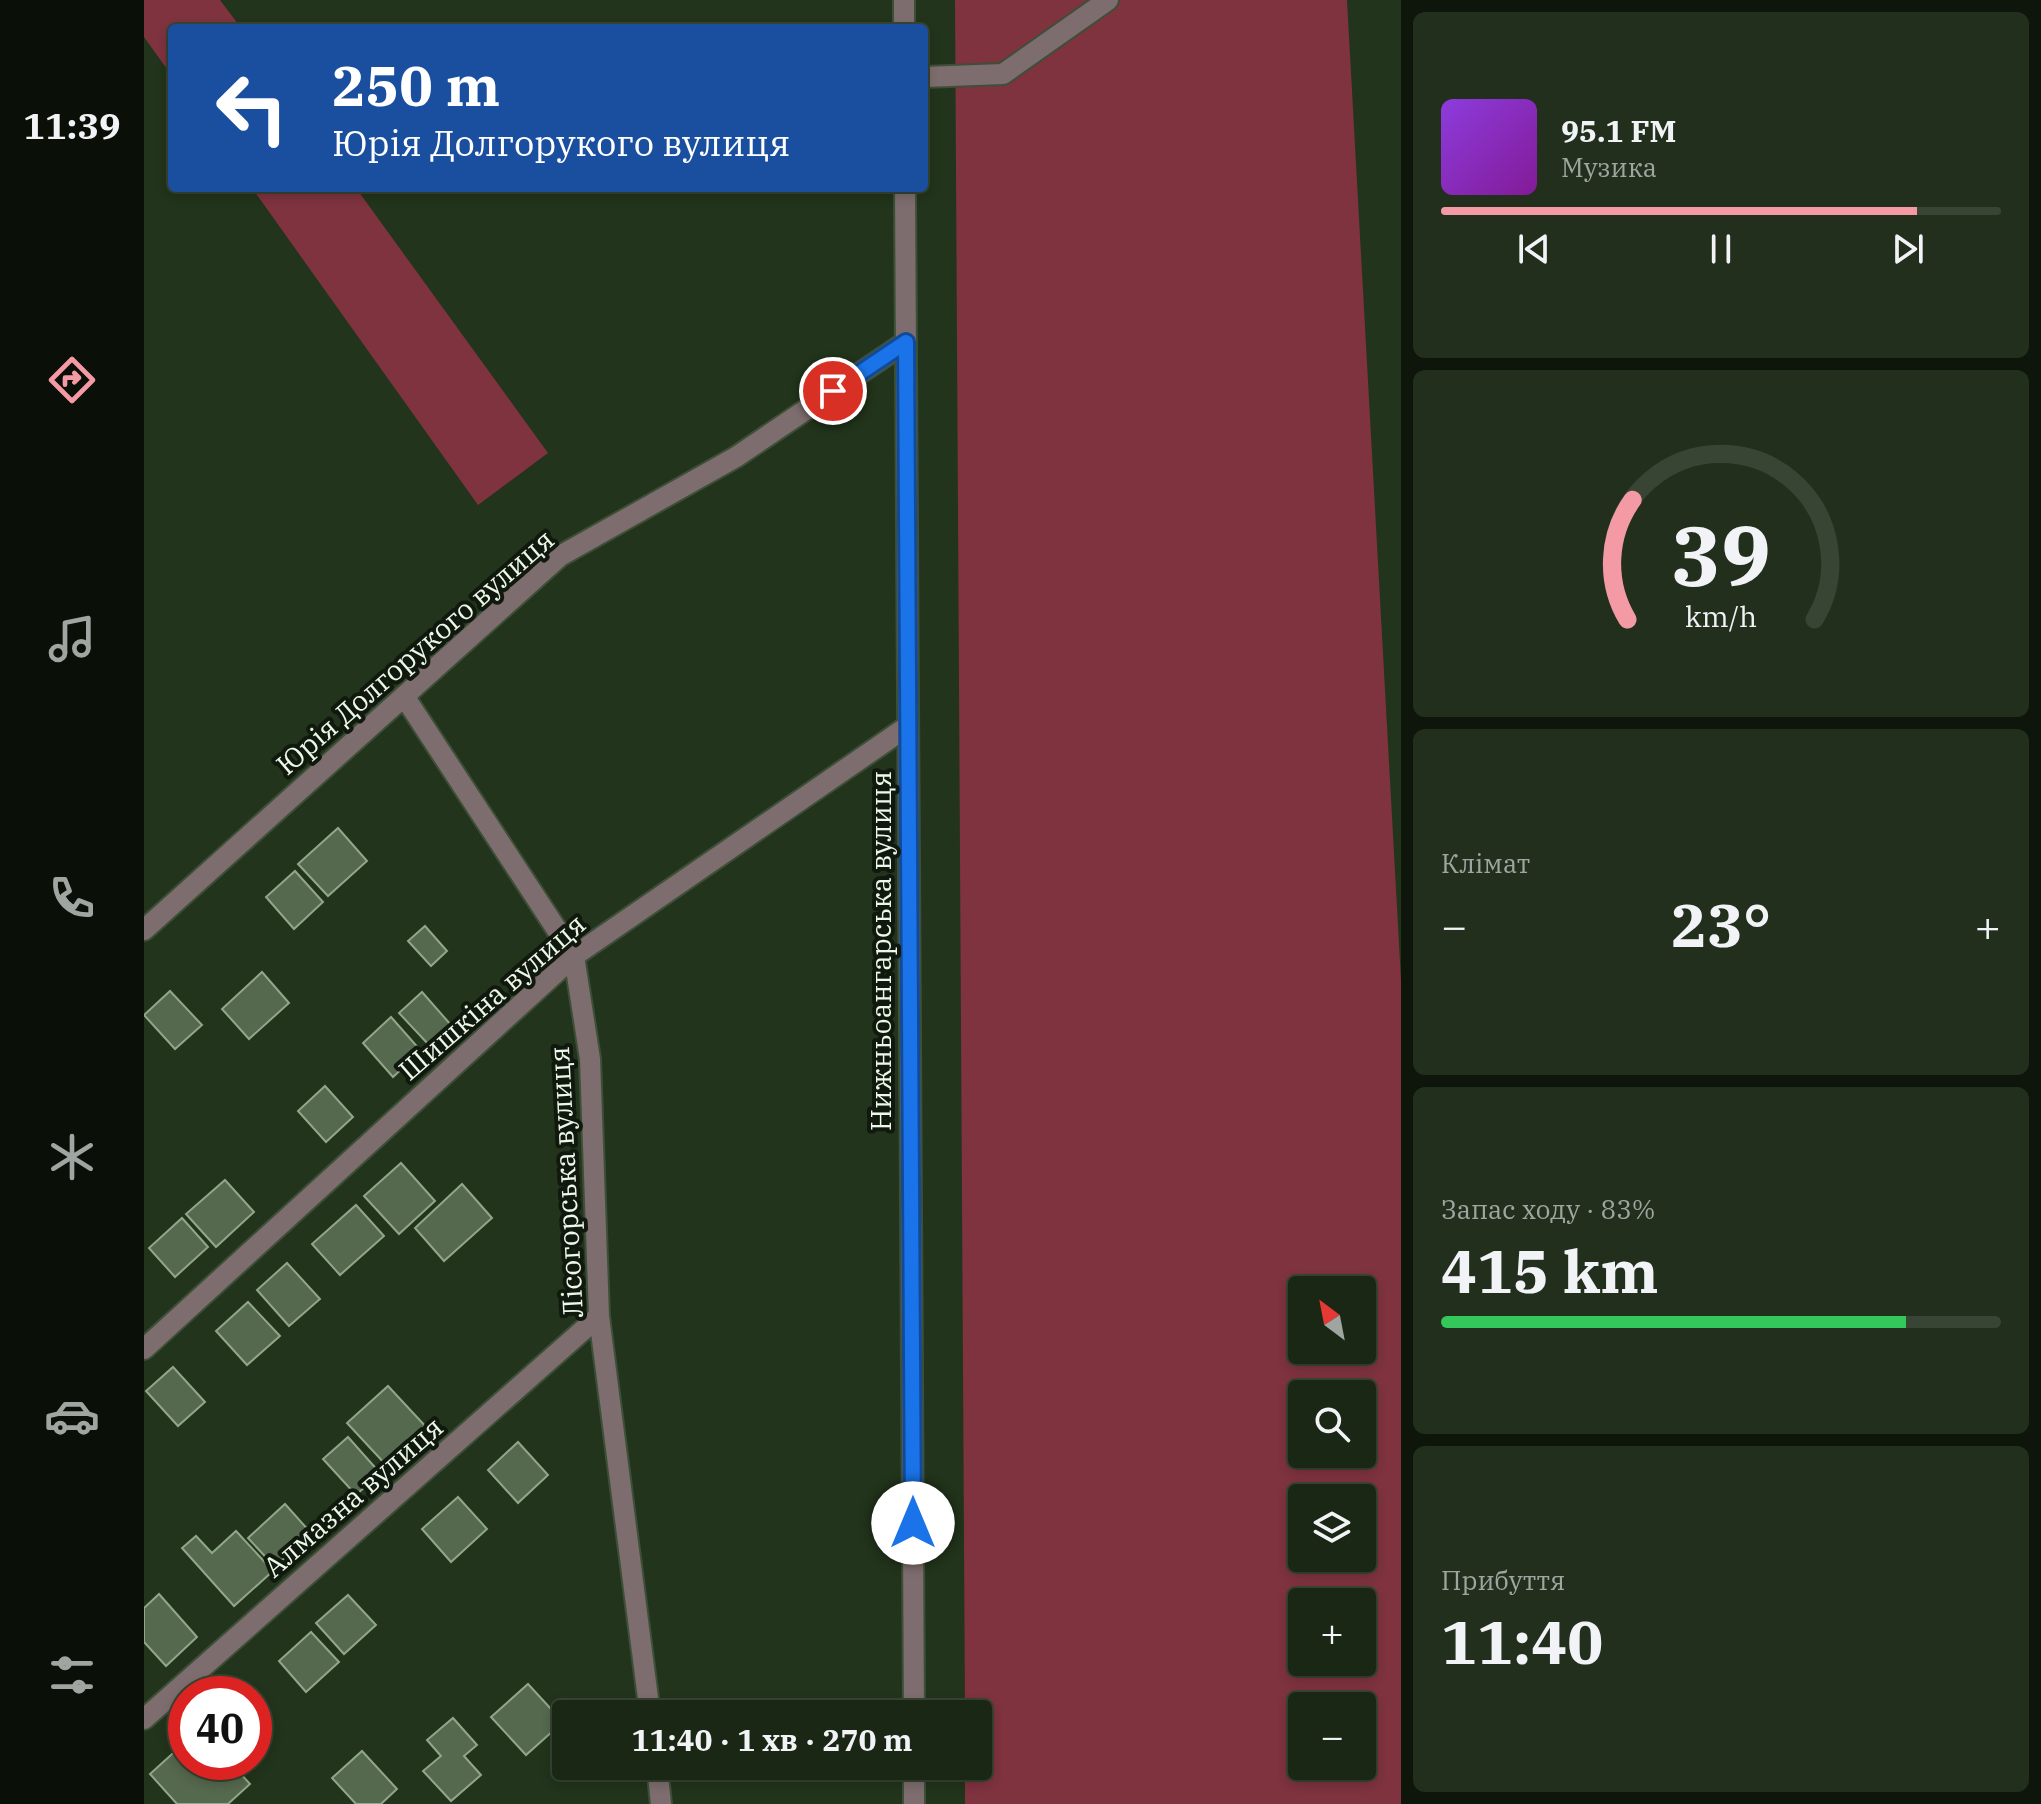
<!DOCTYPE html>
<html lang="uk">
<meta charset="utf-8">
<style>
:root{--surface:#1a2714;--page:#232f1d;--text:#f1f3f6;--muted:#9fa5a0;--line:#384434;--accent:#f49aa4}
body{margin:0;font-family:"IBM Plex Serif",serif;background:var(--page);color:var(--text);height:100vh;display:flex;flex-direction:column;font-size:30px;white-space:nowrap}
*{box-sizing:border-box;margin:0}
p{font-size:26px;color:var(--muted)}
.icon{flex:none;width:44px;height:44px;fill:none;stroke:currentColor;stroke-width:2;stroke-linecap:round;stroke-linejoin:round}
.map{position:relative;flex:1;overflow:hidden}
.sheet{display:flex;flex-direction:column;gap:12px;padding:12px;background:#0e150b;width:640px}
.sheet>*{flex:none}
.hud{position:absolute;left:24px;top:24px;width:760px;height:168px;border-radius:8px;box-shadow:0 4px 12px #0003,0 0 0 2px var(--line);background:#1a4fa0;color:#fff;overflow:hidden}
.needle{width:52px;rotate:328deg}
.fabs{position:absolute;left:1144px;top:1276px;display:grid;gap:16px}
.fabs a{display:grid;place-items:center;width:88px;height:88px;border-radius:8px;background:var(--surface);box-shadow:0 4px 12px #0003,0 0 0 2px var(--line);font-size:40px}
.speed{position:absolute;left:24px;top:1676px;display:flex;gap:16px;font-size:40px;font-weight:700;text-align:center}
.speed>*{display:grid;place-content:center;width:104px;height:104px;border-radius:50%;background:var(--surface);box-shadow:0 4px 12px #0003,0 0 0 2px var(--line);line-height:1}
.speed .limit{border:12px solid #d22;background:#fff;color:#111}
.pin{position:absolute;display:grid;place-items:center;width:68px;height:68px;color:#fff;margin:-34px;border:4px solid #fff;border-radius:50%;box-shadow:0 2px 8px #0007}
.me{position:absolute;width:88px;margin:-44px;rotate:0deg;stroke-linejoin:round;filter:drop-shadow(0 0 6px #0008)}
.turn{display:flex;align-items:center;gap:28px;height:168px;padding:0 32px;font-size:36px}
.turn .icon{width:104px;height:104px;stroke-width:2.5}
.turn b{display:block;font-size:56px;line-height:68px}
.big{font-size:60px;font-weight:700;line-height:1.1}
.sheet .card{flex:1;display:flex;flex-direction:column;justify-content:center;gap:12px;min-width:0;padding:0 28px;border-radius:12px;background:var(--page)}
.sheet .dial{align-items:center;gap:0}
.dial svg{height:208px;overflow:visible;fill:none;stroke:var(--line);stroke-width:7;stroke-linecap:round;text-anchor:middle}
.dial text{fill:var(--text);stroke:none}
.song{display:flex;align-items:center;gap:24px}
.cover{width:96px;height:96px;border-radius:12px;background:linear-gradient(135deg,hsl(270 70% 55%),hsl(290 70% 35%))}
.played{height:8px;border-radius:4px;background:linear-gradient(90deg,var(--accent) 85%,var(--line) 85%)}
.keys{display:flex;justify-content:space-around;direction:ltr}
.heat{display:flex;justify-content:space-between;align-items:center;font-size:44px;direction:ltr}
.charge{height:12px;border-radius:6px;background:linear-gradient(90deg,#34c759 83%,var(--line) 0)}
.trip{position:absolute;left:408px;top:1700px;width:440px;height:80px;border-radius:8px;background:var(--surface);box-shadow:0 4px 12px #0003,0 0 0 2px var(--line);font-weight:700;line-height:80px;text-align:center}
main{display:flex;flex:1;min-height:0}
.tab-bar{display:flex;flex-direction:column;width:144px;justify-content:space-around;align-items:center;background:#0a1008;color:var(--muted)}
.tab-bar .icon{width:56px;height:56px}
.tab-bar .on{color:var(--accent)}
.tab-bar b{font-size:36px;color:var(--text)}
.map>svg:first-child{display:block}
</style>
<main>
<nav class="tab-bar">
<b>11:39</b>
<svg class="icon on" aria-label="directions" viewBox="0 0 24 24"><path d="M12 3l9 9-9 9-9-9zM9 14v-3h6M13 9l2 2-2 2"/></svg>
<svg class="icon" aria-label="music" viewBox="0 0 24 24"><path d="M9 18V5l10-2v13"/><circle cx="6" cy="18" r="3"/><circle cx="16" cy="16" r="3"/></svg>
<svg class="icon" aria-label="phone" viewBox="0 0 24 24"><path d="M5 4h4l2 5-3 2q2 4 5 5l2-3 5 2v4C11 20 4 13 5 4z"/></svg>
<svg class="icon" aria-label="climate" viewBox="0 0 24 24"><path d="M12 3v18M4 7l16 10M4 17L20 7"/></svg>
<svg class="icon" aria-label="car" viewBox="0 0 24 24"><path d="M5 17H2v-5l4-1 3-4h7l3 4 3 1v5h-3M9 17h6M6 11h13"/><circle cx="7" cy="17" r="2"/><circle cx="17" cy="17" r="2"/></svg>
<svg class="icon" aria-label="filters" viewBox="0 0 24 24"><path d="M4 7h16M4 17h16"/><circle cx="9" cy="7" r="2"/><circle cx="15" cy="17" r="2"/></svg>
</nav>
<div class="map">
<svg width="1257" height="1804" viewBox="0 0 1257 1804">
<rect width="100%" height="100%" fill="#22341b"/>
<g fill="#7e333f" fill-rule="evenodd">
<path d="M 0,0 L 76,0 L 97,28 L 28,28 L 28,76 L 0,37 Z"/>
<path d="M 811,0 L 1203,0 L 1257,980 L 1257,1804 L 821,1804 L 821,1766 L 834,1766 L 834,1714 L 821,1714 ZM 1158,1290 L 1218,1290 L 1218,1350 L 1158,1350 ZM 1158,1394 L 1218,1394 L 1218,1454 L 1158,1454 ZM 1158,1498 L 1218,1498 L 1218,1558 L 1158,1558 ZM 1158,1602 L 1218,1602 L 1218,1662 L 1158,1662 ZM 1158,1706 L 1218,1706 L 1218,1766 L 1158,1766 Z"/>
<path d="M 108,188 L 212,188 L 404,453 L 334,505 Z"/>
</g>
<g fill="#55694e" stroke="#91a789" stroke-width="2">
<path d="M 194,828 L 223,861 L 184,896 L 154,864 Z"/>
<path d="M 151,871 L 179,902 L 150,929 L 122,897 Z"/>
<path d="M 281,926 L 303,951 L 287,966 L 264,941 Z"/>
<path d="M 118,972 L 145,1003 L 105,1039 L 78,1009 Z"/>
<path d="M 26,991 L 58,1025 L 31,1049 L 0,1015 Z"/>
<path d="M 278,992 L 307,1025 L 285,1045 L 255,1013 Z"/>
<path d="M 247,1017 L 277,1051 L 249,1077 L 219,1043 Z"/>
<path d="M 181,1086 L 209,1117 L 182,1142 L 154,1111 Z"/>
<path d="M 257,1163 L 291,1201 L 255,1234 L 220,1196 Z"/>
<path d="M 81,1180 L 110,1212 L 72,1247 L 42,1214 Z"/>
<path d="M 318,1184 L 348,1218 L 300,1261 L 271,1228 Z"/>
<path d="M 212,1205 L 240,1236 L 196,1275 L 168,1244 Z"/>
<path d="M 38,1218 L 64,1247 L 31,1277 L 5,1248 Z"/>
<path d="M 143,1263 L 176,1299 L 145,1326 L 113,1290 Z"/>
<path d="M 104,1302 L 136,1336 L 103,1365 L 72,1331 Z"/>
<path d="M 29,1367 L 61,1402 L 34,1426 L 2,1391 Z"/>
<path d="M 244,1386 L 284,1429 L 243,1466 L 203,1423 Z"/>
<path d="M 204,1437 L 236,1473 L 212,1495 L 179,1459 Z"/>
<path d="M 374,1442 L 404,1475 L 374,1503 L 344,1470 Z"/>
<path d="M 314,1497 L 343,1529 L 307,1562 L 278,1529 Z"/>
<path d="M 141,1504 L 167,1533 L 131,1567 L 104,1538 Z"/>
<path d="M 92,1531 L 129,1571 L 90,1606 L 38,1548 L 52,1536 L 68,1553 Z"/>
<path d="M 15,1594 L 53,1637 L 22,1666 L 0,1642 L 0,1608 Z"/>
<path d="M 204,1595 L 232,1625 L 200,1654 L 172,1623 Z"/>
<path d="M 167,1632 L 195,1662 L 162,1692 L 135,1661 Z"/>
<path d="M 384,1684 L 419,1722 L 382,1755 L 347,1717 Z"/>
<path d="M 309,1718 L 333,1745 L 320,1756 L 337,1775 L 307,1801 L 279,1771 L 297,1756 L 283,1740 Z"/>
<path d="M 38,1745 L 42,1750 L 42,1762 L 53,1762 L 57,1766 L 61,1762 L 86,1762 L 106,1784 L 84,1804 L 33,1804 L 6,1774 Z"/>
<path d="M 218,1751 L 253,1789 L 237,1804 L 212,1804 L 188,1778 Z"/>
</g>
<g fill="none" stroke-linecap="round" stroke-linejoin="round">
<defs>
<g id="minor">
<path d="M 760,0 L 760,28"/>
<path d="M 780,77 L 859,74 L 964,0"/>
<path d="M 761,188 L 770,1714"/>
<path d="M 260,696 L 430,956 L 446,1059 L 455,1316 L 506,1714"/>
<path d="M 0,930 L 416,556 L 592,457 L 762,342"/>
<path d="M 0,1349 L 430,956 L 764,726"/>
<path d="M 0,1719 L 455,1316"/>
<path d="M 513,1766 L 517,1804"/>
<path d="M 770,1766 L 770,1804"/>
</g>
</defs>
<use href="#minor" stroke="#3e4f38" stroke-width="24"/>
<use href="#minor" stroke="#7e6d6e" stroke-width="20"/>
</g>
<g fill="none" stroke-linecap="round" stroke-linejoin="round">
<defs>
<path id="route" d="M 689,391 L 762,342 L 769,1523"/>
</defs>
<use href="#route" stroke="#114b97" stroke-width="20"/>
<use href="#route" stroke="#1a73e8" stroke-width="14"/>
</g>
<g text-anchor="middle" stroke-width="8" stroke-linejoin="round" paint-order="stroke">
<g font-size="28" fill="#ecf8e8" stroke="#11190e">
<text transform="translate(271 652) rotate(-41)" y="10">Юрія Долгорукого вулиця</text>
<text transform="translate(737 951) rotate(-90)" y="10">Нижньоангарська вулиця</text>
<text transform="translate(348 997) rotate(-41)" y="10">Шишкіна вулиця</text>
<text transform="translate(422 1182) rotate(-93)" y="10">Лісогорська вулиця</text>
<text transform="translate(209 1497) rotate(-41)" y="10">Алмазна вулиця</text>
</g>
</g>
</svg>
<div class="fabs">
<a><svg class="needle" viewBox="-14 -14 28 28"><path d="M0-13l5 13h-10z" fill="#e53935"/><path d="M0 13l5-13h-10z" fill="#9fa5a0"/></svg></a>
<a><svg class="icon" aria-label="search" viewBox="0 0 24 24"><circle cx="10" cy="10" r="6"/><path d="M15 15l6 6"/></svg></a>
<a><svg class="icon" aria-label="layers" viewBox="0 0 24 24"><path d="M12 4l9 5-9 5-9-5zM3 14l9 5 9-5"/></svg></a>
<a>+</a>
<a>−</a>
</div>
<div class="speed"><div class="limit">40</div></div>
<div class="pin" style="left:689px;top:391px;background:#d93025"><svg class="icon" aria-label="arrive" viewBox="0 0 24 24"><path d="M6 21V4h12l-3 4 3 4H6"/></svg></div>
<svg class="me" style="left:769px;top:1523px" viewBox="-20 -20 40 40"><circle r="19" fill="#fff"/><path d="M0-13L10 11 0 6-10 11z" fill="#1a73e8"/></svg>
<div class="trip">11:40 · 1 хв · 270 m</div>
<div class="hud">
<div class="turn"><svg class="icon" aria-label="left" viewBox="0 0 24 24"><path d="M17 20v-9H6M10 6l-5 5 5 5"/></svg><div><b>250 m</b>Юрія Долгорукого вулиця</div></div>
</div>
</div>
<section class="sheet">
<div class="card">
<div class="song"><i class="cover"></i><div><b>95.1 FM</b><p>Музика</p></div></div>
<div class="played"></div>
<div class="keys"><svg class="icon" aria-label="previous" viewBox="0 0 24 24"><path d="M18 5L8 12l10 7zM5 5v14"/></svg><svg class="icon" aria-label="pause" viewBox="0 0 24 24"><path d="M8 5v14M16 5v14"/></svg><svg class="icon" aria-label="next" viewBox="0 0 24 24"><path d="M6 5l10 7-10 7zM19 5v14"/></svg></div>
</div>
<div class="card dial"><svg viewBox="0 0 100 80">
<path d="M14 69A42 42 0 1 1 86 69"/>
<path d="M14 69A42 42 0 0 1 16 23" stroke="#f49aa4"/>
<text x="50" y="56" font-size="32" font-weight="700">39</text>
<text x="50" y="72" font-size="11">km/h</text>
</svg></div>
<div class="card"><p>Клімат</p>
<div class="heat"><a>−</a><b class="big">23°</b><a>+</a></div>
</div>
<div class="card"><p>Запас ходу · 83%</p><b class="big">415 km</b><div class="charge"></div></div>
<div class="card"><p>Прибуття</p><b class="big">11:40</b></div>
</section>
</main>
